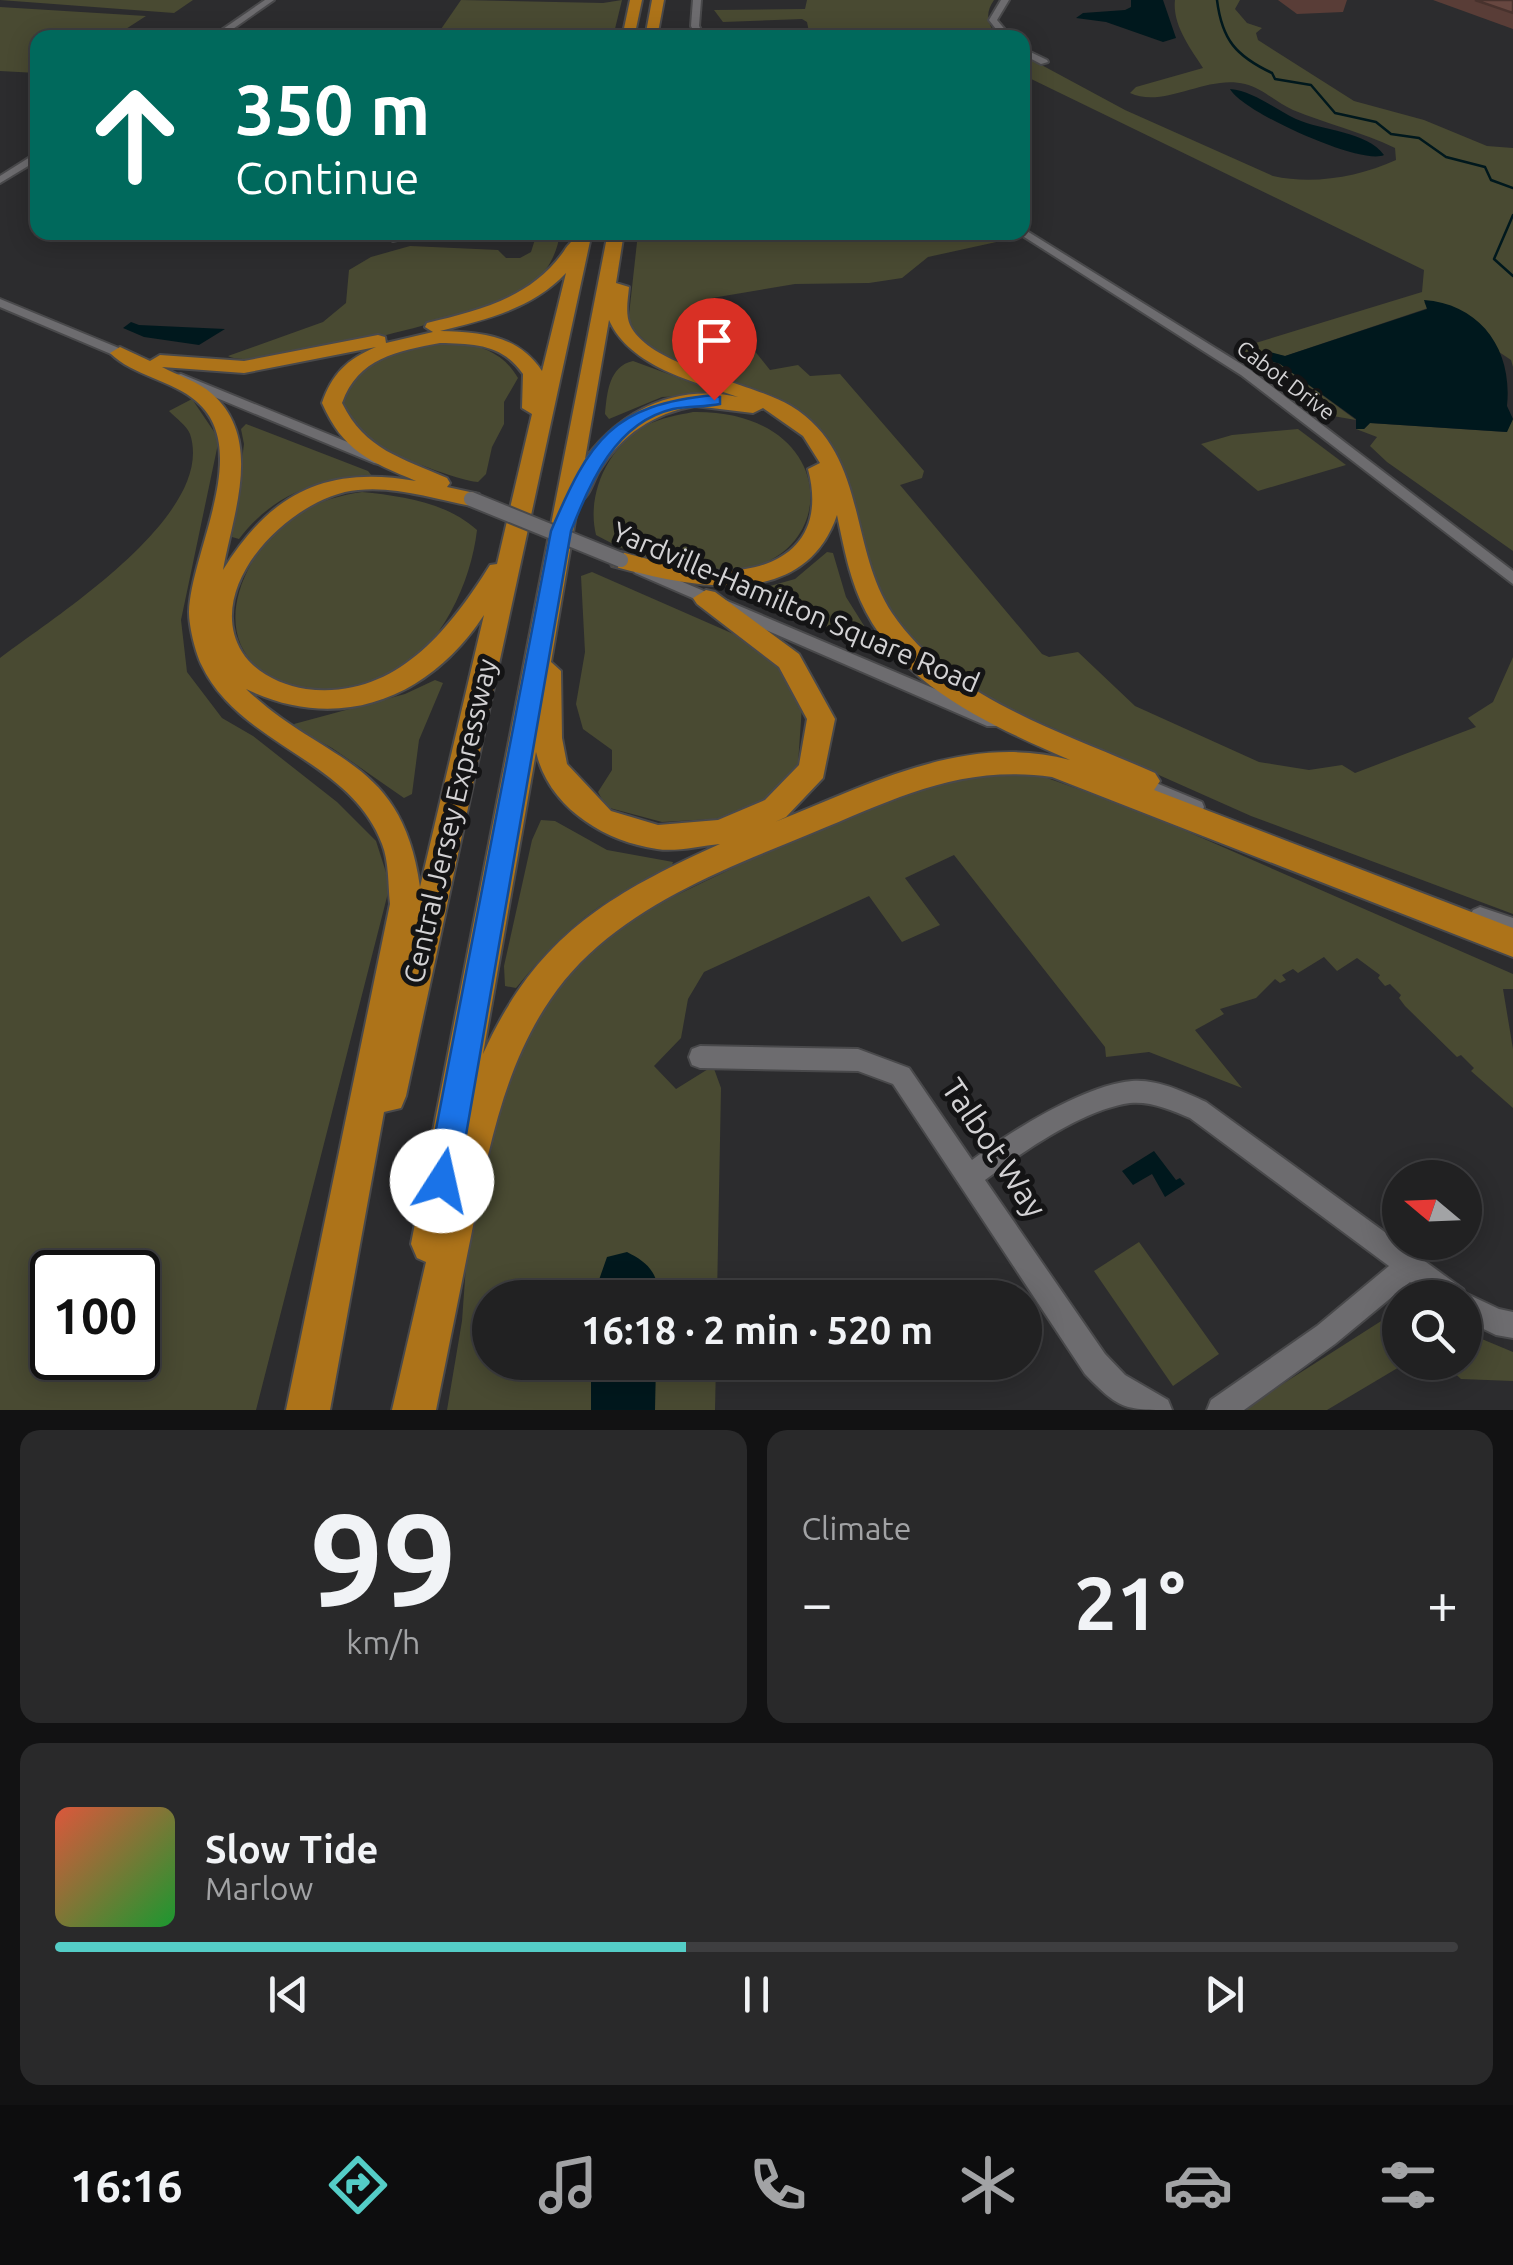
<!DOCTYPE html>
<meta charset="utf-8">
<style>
:root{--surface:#212122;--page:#29292a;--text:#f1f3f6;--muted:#a2a3a5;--line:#3e3e40;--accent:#54cdc7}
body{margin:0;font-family:Ubuntu,sans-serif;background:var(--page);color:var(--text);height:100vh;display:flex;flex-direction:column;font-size:38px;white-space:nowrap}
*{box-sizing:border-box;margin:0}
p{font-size:32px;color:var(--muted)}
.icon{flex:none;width:55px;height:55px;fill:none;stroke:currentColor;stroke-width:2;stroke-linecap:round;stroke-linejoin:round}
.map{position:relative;height:1410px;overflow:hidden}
.panel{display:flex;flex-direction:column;gap:20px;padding:20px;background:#121213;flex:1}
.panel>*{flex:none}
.top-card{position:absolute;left:30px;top:30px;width:1000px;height:210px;border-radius:20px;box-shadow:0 5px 25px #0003,0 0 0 2px var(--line);background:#00695c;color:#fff;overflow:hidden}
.needle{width:65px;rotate:289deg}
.tools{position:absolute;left:1382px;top:1160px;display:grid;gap:20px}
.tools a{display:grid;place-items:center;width:100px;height:100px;border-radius:50%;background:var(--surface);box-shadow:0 5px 25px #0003,0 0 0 2px var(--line);font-size:50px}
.speed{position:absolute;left:30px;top:1250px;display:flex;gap:20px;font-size:50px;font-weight:700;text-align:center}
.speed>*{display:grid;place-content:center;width:130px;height:130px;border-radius:50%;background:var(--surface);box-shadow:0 5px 25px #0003,0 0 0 2px var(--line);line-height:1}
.speed .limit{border:5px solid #111;border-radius:15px;background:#fff;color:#111}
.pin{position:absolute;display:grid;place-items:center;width:85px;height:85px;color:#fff;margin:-102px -42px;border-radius:50% 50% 50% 0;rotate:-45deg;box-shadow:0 0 10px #0007}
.pin .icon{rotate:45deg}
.me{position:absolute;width:110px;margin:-55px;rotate:10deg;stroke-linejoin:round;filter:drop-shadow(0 0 8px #0008)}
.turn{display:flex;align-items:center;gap:35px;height:210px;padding:0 40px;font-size:45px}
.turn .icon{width:130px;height:130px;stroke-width:2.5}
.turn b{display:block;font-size:70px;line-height:85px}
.big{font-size:75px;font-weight:700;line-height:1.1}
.panel .tile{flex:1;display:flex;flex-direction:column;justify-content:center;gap:15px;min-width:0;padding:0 35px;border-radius:20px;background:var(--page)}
.panel .dial{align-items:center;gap:0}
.dial b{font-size:130px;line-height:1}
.song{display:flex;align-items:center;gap:30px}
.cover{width:120px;height:120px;border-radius:15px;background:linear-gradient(135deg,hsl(10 70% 55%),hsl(130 70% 35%))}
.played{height:10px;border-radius:5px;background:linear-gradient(90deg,var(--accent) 45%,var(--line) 45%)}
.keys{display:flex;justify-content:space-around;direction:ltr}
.heat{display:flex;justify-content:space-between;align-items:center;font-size:55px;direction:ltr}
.panel .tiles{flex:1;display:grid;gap:20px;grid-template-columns:1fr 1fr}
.tile:last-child{grid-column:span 2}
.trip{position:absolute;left:472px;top:1280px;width:570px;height:100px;border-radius:50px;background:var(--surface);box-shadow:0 5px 25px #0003,0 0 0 2px var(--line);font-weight:700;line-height:100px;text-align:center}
.menu{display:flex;height:160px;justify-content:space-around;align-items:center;background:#0d0d0e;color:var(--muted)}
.menu .icon{width:70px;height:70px}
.menu .selected{color:var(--accent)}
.menu b{font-size:45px;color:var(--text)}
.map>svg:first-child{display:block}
</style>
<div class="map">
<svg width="1513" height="1410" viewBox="0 0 1513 1410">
<rect width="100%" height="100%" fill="#2c2c2e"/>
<g fill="#494a32" fill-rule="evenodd">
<path d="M 0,0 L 193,0 L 174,13 Z"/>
<path d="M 461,0 L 603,3 L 622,0 L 613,37 L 504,38 L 439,32 Z"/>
<path d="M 807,0 L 994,0 C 984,14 988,25 998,37 L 810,37 L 807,22 L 802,19 L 723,22 L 714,10 L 805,9 Z"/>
<path d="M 1175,0 L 1240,0 L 1235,9 L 1247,23 L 1262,28 L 1256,33 L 1258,40 L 1354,101 L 1424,120 L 1487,146 L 1513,148 L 1513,367 L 1511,360 L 1424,302 L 1428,308 L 1285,356 L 1270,353 L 1264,359 L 1280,364 L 1356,420 L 1327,415 L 1236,349 L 1422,292 L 1424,270 L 1023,75 L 1023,55 L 1125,110 L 1273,176 C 1313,185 1359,177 1396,160 L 1395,148 C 1362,132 1327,124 1293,110 C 1277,103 1262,88 1245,84 C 1207,74 1164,109 1130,93 L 1136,87 L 1203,68 C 1191,49 1172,25 1175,0 Z"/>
<path d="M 0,7 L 146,16 L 115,36 L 119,37 L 38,38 L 37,73 L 0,71 Z"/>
<path d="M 537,233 L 560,233 C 557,255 546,275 526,290 C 496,312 254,373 228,356 L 323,322 L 346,303 L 349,270 L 371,257 L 410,246 L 498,250 L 506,258 L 520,258 L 531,252 Z"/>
<path d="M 638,233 L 1013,233 L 1010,239 L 928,257 L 902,278 L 869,283 L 795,284 L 712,298 L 770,370 L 798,365 L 810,376 L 840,374 L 924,471 L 922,478 L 900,485 L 1042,654 L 1049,657 L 1078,652 L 1135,706 L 1259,762 L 1309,770 L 1342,765 L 1355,773 L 1476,727 L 1468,718 L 1493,702 L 1513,657 L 1513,914 L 1251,816 L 979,695 L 930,665 L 893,618 L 877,586 L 840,459 L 824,436 L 798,412 L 763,392 L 656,352 L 628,324 Z"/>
<path d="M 460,342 C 486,348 504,354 518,378 L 504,402 L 504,424 L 492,447 L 486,474 L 478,482 C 459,481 373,449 362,436 C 349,421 341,405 342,386 C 387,352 404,346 460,342 Z"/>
<path d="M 633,361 L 723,394 L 662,397 L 609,419 L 605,414 C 607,393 609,366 633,361 Z"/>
<path d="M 192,399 L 219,439 L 181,620 L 187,672 L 222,718 L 253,736 L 337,802 L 376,841 L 390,885 L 256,1410 L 0,1410 L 0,658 C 54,617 217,515 190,434 C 187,426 176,418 169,411 ZM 52,1272 L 138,1272 L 138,1358 L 52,1358 Z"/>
<path d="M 693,412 C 885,409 834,666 596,535 C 586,494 608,446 647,425 C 661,418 678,415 693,412 Z"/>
<path d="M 1513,419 L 1513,551 L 1387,462 L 1370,446 L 1377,437 L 1356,429 L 1364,429 L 1370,423 L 1506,432 Z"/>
<path d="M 246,424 L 368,471 L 372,476 C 357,481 341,480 325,483 C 290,490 260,511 239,539 L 232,537 L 244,444 L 241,429 Z"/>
<path d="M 1298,429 L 1346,465 L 1258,491 L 1201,444 L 1232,435 Z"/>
<path d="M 362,492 C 401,496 446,502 477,530 C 471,583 441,648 392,675 C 377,683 356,687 340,689 C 256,696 208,640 252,562 C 276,519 314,499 362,492 Z"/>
<path d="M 827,552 L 833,553 L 846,597 L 878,648 L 872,651 L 749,597 L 749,592 L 795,579 Z"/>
<path d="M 592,572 L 745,639 L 777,663 L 802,706 L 798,764 L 776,796 L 730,818 L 662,822 L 606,807 L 598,792 L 612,770 L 612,750 L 583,729 L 576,704 L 585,652 L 581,576 Z"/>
<path d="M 435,680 L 443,683 L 419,740 L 412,794 L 404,798 L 332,748 L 296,729 L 294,724 L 405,694 Z"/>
<path d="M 974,771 L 1030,772 L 1138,810 L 1513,974 L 1513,989 L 1503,989 L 1513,1049 L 1513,1108 L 1471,1071 L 1474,1068 L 1461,1055 L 1457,1057 L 1405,1006 L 1399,998 L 1401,995 L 1390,984 L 1385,986 L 1378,978 L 1380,975 L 1357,958 L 1337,971 L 1324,957 L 1298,973 L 1293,969 L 1282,975 L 1286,980 L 1280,983 L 1275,979 L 1256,998 L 1220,1009 L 1224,1014 L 1195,1030 L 1242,1088 L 1149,1052 L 1106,1057 L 1105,1047 L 954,855 L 905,878 L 940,925 L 902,942 L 869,896 L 704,972 L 688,999 L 681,1038 L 654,1066 L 676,1089 L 713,1066 L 721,1088 L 717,1297 L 490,1298 L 490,1362 L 716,1363 L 715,1410 L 447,1410 L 462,1321 L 475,1139 L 521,1024 L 606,929 L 822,825 Z"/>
<path d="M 541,820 L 555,821 L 607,850 L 673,862 L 670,872 C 598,898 564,930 516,988 L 505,986 L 504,966 L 532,840 Z"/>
<path d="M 1139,1242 L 1219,1354 L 1173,1386 L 1094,1271 Z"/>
<path d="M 1400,1309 L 1400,1362 L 1406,1363 L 1327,1410 L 1242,1410 Z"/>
<path d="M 1465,1332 L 1513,1352 L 1513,1381 L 1461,1379 L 1443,1363 L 1465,1362 Z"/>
</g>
<g fill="#00181d">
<path d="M 1131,0 L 1163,0 L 1176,38 L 1163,42 L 1106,22 L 1076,18 L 1083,13 L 1125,10 L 1131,7 Z"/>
<path d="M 1230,89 C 1254,91 1274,109 1296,119 C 1322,131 1367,131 1384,155 C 1362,166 1242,112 1230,89 Z"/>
<path d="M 1424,300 C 1480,304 1513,349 1507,406 L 1513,419 L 1507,432 L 1370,423 L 1364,429 L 1356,429 L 1356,419 L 1280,364 L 1263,359 L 1270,352 L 1285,356 L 1427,309 Z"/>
<path d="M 131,322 L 139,325 L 225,329 L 199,345 L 144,337 L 123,328 Z"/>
<path d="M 1154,1151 L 1176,1180 L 1180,1178 L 1185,1184 L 1165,1197 L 1152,1174 L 1133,1185 L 1122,1171 Z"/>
<path d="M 627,1252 C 647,1262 659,1273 658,1297 L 593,1297 L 607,1257 Z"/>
<path d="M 591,1363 L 656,1363 L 655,1410 L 591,1410 Z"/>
</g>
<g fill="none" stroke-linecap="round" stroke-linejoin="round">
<g stroke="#00181d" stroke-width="2.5">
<path d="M 1217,0 C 1222,40 1236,56 1272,73 L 1275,79 L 1311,85 L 1335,113 L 1376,122 L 1391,134 L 1419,138 L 1446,157 L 1485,167 L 1491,180 L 1513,188"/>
<path d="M 1513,215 L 1494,259 L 1513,276"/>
</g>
<defs>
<g id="minor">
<path d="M 265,0 L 274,0 L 220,38 L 210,38 Z"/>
<path d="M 693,0 L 701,0 L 699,26 L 705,38 L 697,38 L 691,26 Z"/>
<path d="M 1001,0 L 1009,0 L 997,20 L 1012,38 L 1003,38 L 989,20 Z"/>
<path d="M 1022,48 L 1047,60 L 1048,62 L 1041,64 L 1022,54 Z"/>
<path d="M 38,152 L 38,160 L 0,183 L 0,176 Z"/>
<path d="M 1022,228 L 1249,369 L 1513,571 L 1513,584 L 1241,375 L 1018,233 L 1022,232 Z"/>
<path d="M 389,232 L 400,232 L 397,240 L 393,241 L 388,238 Z"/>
<path d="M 0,299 L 138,356 L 140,359 L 130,362 L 0,307 Z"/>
<path d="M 181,374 L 384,457 L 386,460 L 379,464 L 374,463 L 176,381 L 176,375 Z"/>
<path d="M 640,564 L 999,716 L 1002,721 L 999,726 L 987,726 L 635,573 L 632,569 Z"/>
<path d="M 1132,773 L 1202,802 L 1204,807 L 1202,812 L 1195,815 L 1125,785 L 1123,780 L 1125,775 Z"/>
<path d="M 1480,907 L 1513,918 L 1513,936 L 1473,922 L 1470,916 L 1473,910 Z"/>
<path d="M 700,1046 L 858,1049 L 909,1068 L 972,1160 C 1010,1132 1084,1085 1132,1081 C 1157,1079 1184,1092 1206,1102 L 1463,1289 L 1465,1293 L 1499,1309 L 1513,1312 L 1513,1338 L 1496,1335 L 1465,1320 L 1465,1298 L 1432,1298 L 1410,1282 L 1335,1344 L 1244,1410 L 1207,1410 L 1211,1400 L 1317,1326 L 1389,1266 L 1190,1118 C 1171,1110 1151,1101 1130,1103 C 1084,1109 1022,1152 985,1180 L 1105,1354 L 1125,1375 L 1168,1400 L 1172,1410 C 1124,1410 1119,1409 1085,1374 L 893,1084 L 858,1071 L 700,1068 L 692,1065 L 689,1057 L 692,1049 Z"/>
</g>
<g id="highway">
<path d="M 630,0 L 642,0 L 634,38 L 622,38 Z"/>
<path d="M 652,0 L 664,0 L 657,38 L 645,38 Z"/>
<path d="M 576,232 L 592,232 L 406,1096 L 401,1108 L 384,1112 L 330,1410 L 286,1410 L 390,904 C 388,885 389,861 382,844 C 350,758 239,746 201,664 C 195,651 189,626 189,612 C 191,551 253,449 196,401 C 172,380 133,376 110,353 L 120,347 L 150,361 L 160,355 L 244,361 L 378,335 L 385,337 L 386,343 L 433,332 L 425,327 L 427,323 C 480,310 531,298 564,251 C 569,242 573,243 576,232 ZM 566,273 L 542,371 C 518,335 481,332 440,331 C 487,319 532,309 566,273 ZM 440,343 C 475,344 502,344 523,374 L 522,408 L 532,414 L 497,564 L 490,565 C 448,632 394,700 306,689 C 282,685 256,674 242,652 C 201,585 294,495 358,490 C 396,486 434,499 471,506 L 482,499 L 479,494 L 447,487 L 450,483 L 447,478 C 402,458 365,450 342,403 C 358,358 397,351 440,343 ZM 376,347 C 347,359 332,374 322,403 C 343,451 369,461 416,481 C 325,465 270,494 223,570 C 233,513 264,438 211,393 C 199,382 177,375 162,367 L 244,373 ZM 484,615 L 420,887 C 402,757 325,764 246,689 C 339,734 429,699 484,615 Z"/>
<path d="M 608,232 L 624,232 L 616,283 L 629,287 C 628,299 625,313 630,325 C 650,367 751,382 791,406 C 868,453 848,546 892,613 C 950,699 1065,733 1155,773 L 1160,781 L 1154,790 L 1513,928 L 1513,957 L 1052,777 C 960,764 895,799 812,833 C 739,863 659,893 598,946 C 513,1019 493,1127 472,1231 C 460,1291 448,1350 436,1410 L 392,1410 L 426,1262 L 417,1258 L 411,1244 ZM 609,320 C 630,367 693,381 738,397 C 677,384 622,409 585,459 ZM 695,406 L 753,413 L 763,408 L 803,436 L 820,463 L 808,469 C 828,545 775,576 705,570 C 676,568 649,559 621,552 L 612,554 L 609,560 L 612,566 C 688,586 803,614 837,515 C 844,548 850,582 866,612 C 906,689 995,727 1070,760 C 967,732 870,784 775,822 L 786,817 L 823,778 L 835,719 L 799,654 L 715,592 L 706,590 L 693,598 L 697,604 L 779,667 L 807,719 L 799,765 L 765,800 L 718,820 L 658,825 L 611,811 L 567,764 L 562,738 L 561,671 L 551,662 L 578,503 C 590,497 592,483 599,471 C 621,435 654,413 695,406 ZM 536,752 C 549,807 603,841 657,849 C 676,852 700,846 720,844 C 607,895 536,937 483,1054 Z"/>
</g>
</defs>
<use href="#minor" stroke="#49494b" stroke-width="4"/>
<use href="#highway" stroke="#49494b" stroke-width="4"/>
<use href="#minor" fill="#6d6c6f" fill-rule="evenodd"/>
<use href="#highway" fill="#ad7319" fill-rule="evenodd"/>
<defs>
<path id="minor-bridge" d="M 471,499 L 621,560"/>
</defs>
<use href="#minor-bridge" stroke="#49494b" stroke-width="18" stroke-linecap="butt"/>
<use href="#minor-bridge" stroke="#6d6c6f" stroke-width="14"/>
</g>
<g fill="#593d37">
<path d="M 1278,0 L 1347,0 L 1343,12 L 1297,14 Z"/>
<path d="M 1433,0 L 1513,0 L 1513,29 Z"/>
</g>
<path fill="#674740" stroke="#48322d" stroke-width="2.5" d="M 1475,0 L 1513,0 L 1513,13 Z"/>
<path fill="#1a73e8" stroke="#114b97" stroke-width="2.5" d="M 714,395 L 720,397 L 720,404 C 705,407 689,406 673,409 C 616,422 590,482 571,531 L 458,1181 L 453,1192 L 442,1197 L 431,1192 L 426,1181 L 551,531 C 590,439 612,405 714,395 Z"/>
<g text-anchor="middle" stroke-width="10" stroke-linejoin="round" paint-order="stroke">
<g font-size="22" fill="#d3d2d4" stroke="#141415">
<text transform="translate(1286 380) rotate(37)" y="8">Cabot Drive</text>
</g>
<g font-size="28" fill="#d3d2d4" stroke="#141415">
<text transform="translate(796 607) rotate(23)" y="10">Yardville-Hamilton Square Road</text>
<text transform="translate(450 821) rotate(-77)" y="10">Central Jersey Expressway</text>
</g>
<g font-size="32" fill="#d3d2d4" stroke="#141415">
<text transform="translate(994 1148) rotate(56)" y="11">Talbot Way</text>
</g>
</g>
</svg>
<div class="tools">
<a><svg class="needle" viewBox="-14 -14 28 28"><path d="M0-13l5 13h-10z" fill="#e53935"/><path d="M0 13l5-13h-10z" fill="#a2a3a5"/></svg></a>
<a><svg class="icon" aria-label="search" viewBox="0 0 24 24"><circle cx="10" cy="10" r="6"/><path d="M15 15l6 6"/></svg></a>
</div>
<div class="speed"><div class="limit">100</div></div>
<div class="pin" style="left:714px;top:400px;background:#d93025"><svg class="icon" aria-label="arrive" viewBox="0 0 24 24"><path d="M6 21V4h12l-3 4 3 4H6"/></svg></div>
<svg class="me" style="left:442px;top:1181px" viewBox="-20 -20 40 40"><circle r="19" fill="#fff"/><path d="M0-13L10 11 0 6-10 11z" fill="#1a73e8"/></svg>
<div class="trip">16:18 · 2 min · 520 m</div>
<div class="top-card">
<div class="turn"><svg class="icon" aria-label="ahead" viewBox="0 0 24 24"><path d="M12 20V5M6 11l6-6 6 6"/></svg><div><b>350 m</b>Continue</div></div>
</div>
</div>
<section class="panel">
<div class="tiles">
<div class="tile dial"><b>99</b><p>km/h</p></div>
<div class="tile"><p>Climate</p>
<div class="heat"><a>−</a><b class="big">21°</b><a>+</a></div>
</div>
<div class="tile">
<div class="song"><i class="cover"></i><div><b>Slow Tide</b><p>Marlow</p></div></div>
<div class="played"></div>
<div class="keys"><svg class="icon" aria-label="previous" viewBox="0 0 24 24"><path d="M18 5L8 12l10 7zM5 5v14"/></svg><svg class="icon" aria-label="pause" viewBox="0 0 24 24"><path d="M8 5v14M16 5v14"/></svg><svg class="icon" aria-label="next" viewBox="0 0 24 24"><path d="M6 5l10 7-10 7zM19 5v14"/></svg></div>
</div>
</div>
</section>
<nav class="menu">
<b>16:16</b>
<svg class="icon selected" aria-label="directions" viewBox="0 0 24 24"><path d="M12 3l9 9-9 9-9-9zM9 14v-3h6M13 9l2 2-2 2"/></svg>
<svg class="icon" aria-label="music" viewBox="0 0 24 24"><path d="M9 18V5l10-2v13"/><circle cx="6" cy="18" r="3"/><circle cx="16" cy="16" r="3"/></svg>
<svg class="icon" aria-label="phone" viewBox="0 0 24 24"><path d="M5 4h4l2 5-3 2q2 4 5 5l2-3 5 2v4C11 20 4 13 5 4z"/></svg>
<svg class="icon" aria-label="climate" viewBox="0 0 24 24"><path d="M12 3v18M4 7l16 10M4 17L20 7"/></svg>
<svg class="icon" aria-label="car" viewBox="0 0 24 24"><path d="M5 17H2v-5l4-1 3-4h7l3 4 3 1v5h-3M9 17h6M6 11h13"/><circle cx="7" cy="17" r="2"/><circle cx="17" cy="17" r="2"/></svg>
<svg class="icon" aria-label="filters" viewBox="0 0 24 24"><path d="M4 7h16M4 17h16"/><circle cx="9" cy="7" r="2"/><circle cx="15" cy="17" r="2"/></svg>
</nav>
